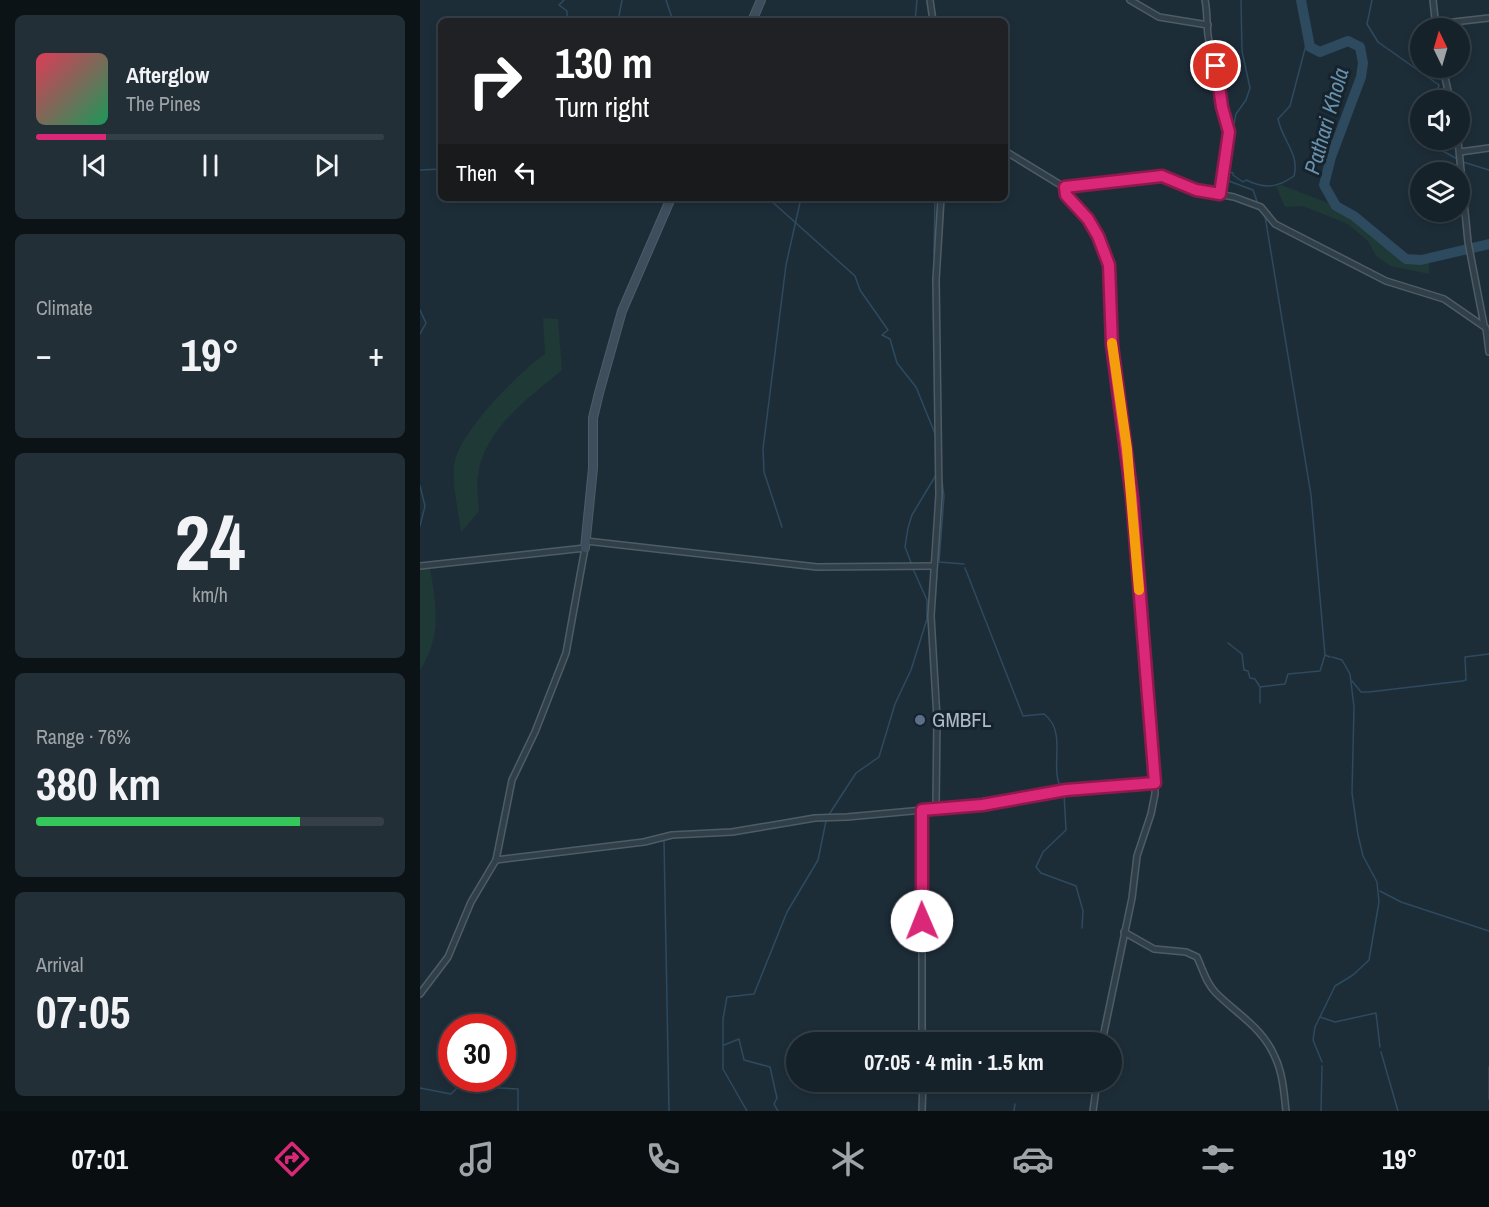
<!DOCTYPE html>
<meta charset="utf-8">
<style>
:root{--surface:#16222a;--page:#232f36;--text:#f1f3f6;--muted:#9ea4a8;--line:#353f47;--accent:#db2777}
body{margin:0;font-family:"Archivo Narrow",sans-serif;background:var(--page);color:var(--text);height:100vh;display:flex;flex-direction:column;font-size:22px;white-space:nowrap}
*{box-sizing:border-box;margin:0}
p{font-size:20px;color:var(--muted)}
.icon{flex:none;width:33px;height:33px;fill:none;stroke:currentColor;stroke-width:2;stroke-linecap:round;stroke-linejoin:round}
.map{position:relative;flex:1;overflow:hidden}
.sheet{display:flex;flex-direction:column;gap:15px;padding:15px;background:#0c1317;width:420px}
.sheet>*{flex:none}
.banner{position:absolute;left:18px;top:18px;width:570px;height:183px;border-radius:9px;box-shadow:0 3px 9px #0003,0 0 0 2px var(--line);background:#202124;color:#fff;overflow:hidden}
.needle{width:39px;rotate:355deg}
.buttons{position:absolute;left:990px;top:18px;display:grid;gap:12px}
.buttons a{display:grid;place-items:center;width:60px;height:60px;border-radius:50%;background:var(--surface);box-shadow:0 3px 9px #0003,0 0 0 2px var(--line);font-size:30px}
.speed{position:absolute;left:18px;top:1014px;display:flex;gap:12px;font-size:30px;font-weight:700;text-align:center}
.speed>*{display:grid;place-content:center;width:78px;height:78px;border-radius:50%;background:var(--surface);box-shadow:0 3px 9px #0003,0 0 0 2px var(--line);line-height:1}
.speed .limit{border:9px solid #d22;background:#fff;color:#111}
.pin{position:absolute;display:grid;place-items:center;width:51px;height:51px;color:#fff;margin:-26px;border:3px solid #fff;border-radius:50%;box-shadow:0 2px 6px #0007}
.me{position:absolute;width:66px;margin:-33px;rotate:359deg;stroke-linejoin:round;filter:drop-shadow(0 0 4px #0008)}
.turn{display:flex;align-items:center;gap:21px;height:126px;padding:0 18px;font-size:27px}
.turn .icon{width:78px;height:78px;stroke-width:2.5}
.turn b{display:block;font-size:42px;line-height:51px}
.then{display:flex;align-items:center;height:57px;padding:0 18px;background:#0003;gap:12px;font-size:22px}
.big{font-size:45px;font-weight:700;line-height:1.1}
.sheet .card{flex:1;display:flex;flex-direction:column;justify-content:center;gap:9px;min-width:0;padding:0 21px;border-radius:9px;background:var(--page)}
.sheet .dial{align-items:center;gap:0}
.dial b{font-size:78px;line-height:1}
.song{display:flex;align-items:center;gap:18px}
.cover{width:72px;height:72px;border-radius:9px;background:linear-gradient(135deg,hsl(350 70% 55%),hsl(150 70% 35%))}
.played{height:6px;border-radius:3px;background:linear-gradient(90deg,var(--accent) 20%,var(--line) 20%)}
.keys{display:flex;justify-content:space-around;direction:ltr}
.heat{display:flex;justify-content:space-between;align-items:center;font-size:33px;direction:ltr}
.charge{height:9px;border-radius:4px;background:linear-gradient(90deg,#34c759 76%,var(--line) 0)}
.trip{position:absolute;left:366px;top:1032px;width:336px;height:60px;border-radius:30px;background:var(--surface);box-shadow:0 3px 9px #0003,0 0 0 2px var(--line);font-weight:700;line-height:60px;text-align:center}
.dock{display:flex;height:96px;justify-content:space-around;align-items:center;background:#090e11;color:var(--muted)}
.dock .icon{width:42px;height:42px}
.dock .active{color:var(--accent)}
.dock b{font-size:27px;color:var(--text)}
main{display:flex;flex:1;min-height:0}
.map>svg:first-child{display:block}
</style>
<main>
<section class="sheet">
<div class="card">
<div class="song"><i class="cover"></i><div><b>Afterglow</b><p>The Pines</p></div></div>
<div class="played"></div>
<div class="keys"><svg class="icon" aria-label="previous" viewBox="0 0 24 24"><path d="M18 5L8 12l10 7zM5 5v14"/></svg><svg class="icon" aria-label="pause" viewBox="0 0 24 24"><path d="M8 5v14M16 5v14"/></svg><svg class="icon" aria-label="next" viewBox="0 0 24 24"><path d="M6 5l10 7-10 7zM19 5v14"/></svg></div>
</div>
<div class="card"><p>Climate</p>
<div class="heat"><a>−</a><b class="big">19°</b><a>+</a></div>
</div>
<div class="card dial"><b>24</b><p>km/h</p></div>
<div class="card"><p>Range · 76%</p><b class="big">380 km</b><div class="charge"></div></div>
<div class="card"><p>Arrival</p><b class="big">07:05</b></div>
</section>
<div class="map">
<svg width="1069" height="1111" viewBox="0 0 1069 1111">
<rect width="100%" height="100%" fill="#1d2d38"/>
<g fill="#1f3937">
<path d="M 861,185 L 916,206 L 934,216 L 986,259 L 1009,258 L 1009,274 L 971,266 L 957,257 L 948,241 L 928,224 L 883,206 L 865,207 L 856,186 Z"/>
<path d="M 123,318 L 138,319 L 142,370 C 109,398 65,428 58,474 C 56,485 58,499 59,511 L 41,532 C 39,512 32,488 34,467 C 36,435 99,372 125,354 Z"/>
<path d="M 9,563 C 16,602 23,635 0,670 L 0,566 Z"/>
</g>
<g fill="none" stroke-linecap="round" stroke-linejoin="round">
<g stroke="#2d4a5f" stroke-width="1.5">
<path d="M 144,0 L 139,5 L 147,11 L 147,21"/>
<path d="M 246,0 L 253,21"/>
<path d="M 952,0 L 947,24 L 958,42 L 1019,85 L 1015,100"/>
<path d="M 198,21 L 202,0"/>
<path d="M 495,21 L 497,0"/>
<path d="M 1016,140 L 1021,150 L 1039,160"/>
<path d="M 810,143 L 816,114 L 826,100 L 830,88 L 822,51 L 821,0"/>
<path d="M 1043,162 L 1069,170"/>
<path d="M 0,170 L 21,169"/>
<path d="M 806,171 L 813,173 L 813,175 L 823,182 L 826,180 C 845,189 857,188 874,176 C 880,154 862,140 858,119 L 870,106 L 887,41"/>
<path d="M 806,180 L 833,190 L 838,204"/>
<path d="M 348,198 L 435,276 L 440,290 L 468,330 L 462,335 L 470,339 L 477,363 L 496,387 L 516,436 L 516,475 L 492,515 L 488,528 L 485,547 L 492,565"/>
<path d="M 845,216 L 891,495 L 905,655 L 910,657"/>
<path d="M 514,253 L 515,198"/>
<path d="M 0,310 L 6,323 L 0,334"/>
<path d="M 521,474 L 524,496 L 519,562 L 544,564"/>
<path d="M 0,486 L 5,506 L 0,526"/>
<path d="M 362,527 L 344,472 L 343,449 L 366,265 L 381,198"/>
<path d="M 545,568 L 603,716 L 624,714 C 648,732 629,766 641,788"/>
<path d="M 808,643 L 822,654 L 824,670 L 828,671 L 830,678 L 835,679 L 840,687 L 865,684 L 868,674 L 900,671 L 905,655"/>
<path d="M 932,681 L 941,692 L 949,692 L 1042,681 L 1046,680 L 1045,657 L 1069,654"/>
<path d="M 840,703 L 840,687"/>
<path d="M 644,793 L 646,830 L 623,852 L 616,867 L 621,873 L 656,886 L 663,911 L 662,928"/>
<path d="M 408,816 L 436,773 L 459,757 L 475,704 L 491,670 L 507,619 L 507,600 L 493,569"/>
<path d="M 244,841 L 249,1111"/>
<path d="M 960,891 L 981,902 L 1069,931"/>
<path d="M 900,1017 L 915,1022 L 956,1013 L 960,1047"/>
<path d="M 304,1045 L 319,1039 L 324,1060 L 350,1067 L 357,1098 L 354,1104 L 358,1111"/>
<path d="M 961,1052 L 978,1111"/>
<path d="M 902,1062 L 893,1040 L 895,1027 L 915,986 L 933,975 L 949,960 L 959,902 L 957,882 L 943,856 L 938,835 L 932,793 L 934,707 L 930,674 L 922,660 L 912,657"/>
<path d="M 1069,1067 L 1069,1099"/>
<path d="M 0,1088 L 31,1094 L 39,1086 L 98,1089 L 98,1111"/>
<path d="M 327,1111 L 303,1069 L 303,1019 L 307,997 L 334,994 L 367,912 L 398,860 L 406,821"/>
<path d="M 594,1111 L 595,1104"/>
<path d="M 901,1111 L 902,1066"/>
</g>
<path stroke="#2d4a5f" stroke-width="10" d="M 881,0 L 890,47 L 900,52 L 928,41 L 940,47 L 943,63 L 941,77 L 911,157 L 904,185 L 916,206 L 934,216 L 986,259 L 1001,260 L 1069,244"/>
<defs>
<g id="street">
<path d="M 510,0 L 513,21"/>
<path d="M 710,0 L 739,17 L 788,25"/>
<path d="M 785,0 C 788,14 786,28 789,41 C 800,95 817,139 800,194"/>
<path d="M 1013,0 L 1016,28"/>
<path d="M 1016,24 L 1069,18"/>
<path d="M 1023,68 L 1030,100"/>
<path d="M 1038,140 L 1048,242 L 1064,325"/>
<path d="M 585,151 L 644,187 L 742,176 L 776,190 L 814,197 L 841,207 L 855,224 L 966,281 L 1024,299 L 1066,328 L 1069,352"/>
<path d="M 1040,152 L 1069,148"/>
<path d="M 644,187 L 647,195 L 668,219 L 678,236 L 689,265 L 692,345 L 712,497 L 735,767 L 735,794 L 731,814 L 717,856 L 712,898 L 682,1042"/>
<path d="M 166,541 L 397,567 L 514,566"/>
<path d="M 0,566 L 165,548 L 146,653 L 115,732 L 92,780 L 76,860 L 51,902 L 28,957 L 0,994"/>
<path d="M 514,809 L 562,805 L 646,790 L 735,783"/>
<path d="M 502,810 L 502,1042"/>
<path d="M 76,860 L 224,842 L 252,835 L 312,832 L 395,818 L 427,817 L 514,809 L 516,804 L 517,719 L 511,616 L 519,495 L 516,280 L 521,198"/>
<path d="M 704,932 L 734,949 L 766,952 L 777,957 C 783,970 786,983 796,993 C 817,1014 843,1028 855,1057 C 863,1074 864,1093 866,1111"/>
<path d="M 502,1111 L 503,1082"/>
<path d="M 673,1111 L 677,1082"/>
</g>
<g id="secondary">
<path d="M 332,21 L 341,0"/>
<path d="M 165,548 L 173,468 L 173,418 L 179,393 L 202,311 L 251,198"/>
</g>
</defs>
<use href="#street" stroke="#4e5c67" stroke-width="8"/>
<use href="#secondary" stroke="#4e5c67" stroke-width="10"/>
<use href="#street" stroke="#313f48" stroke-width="5"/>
<use href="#secondary" stroke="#3e4e5c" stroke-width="8"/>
</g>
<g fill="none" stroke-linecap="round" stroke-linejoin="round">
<defs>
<path id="route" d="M 502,921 L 502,810 L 562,805 L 646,790 L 735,783 L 712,497 L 692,345 L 689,265 L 678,236 L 668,219 L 646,195 L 645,187 L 742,176 L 776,190 L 800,194 L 809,132 L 802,107 L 796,66"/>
</defs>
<use href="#route" stroke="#8e194d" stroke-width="15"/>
<use href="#route" stroke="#db2777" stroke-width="10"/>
<path stroke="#f59e0b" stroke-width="10" d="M 692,343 L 707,449 L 719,590"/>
</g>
<circle fill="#5c6f8a" stroke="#17232c" stroke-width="2" cx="500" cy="720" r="6"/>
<g text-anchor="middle" stroke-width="6" stroke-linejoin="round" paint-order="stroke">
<g font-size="21" fill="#aabac6" stroke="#17232c" text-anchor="start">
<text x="512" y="727">GMBFL</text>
</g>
<g font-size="22" font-style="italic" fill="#6791ad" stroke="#17232c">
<text transform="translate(906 121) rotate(-74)" y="8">Pathari Khola</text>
</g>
</g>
</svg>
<div class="buttons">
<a><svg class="needle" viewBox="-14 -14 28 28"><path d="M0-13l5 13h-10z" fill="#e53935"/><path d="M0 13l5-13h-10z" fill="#9ea4a8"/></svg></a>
<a><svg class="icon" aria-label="sound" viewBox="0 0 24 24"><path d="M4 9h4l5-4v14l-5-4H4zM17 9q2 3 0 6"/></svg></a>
<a><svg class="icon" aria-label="layers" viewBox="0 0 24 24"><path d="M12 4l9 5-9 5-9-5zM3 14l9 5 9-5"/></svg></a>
</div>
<div class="speed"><div class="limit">30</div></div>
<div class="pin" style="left:796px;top:66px;background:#d93025"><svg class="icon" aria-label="arrive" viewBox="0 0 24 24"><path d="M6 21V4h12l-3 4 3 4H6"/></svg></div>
<svg class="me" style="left:502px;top:921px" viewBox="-20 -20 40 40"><circle r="19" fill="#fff"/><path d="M0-13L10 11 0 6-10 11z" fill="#db2777"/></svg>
<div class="trip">07:05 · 4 min · 1.5 km</div>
<div class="banner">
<div class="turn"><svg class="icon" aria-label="right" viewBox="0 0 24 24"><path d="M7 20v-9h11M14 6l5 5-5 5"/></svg><div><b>130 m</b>Turn right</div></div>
<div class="then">Then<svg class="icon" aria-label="left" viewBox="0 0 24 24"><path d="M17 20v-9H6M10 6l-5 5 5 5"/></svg></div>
</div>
</div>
</main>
<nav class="dock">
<b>07:01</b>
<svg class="icon active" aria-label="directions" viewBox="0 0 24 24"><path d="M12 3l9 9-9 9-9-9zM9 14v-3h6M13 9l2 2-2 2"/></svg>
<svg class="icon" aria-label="music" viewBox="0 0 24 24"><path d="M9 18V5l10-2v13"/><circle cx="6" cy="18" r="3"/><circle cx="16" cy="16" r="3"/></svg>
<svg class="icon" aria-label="phone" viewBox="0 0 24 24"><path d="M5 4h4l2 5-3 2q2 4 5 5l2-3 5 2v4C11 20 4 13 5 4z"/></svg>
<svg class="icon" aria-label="climate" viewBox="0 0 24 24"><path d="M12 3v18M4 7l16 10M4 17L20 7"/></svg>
<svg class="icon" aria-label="car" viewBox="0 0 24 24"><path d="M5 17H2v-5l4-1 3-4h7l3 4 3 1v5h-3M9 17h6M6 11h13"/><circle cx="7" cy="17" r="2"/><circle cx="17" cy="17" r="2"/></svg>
<svg class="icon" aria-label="filters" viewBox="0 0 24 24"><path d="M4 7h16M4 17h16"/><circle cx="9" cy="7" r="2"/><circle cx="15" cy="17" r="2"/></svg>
<b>19°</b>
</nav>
